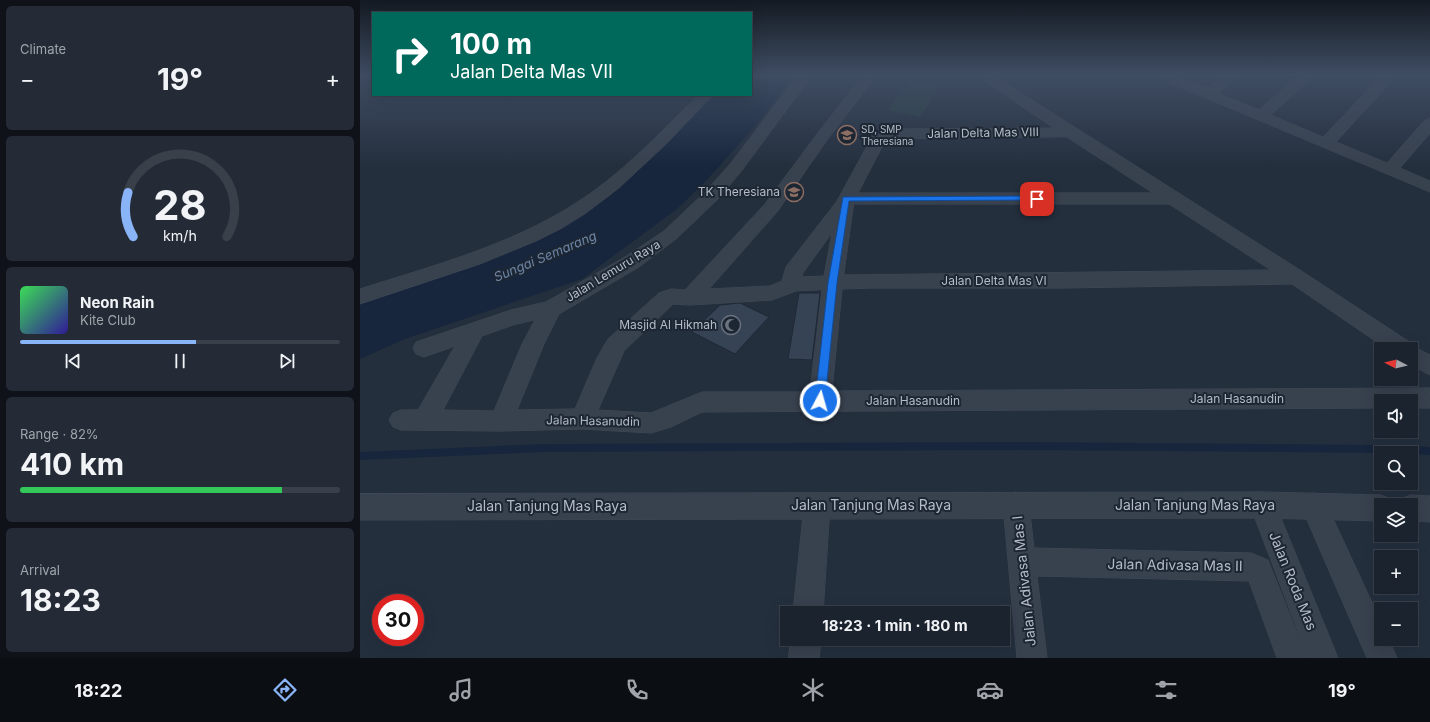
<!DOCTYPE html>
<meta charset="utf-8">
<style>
:root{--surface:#1b232e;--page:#242b36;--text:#f1f3f6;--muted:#a0a4aa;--line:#39404a;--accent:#8ab4f8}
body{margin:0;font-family:Inter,sans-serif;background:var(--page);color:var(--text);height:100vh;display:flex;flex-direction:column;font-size:15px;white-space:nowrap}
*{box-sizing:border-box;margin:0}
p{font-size:13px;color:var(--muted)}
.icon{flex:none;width:22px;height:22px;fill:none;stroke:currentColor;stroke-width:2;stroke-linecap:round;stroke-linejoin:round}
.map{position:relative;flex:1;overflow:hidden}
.panel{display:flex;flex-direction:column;gap:6px;padding:6px;background:#0f1319;width:360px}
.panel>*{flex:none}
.top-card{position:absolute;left:12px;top:12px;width:380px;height:84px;border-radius:0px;box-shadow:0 4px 16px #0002,0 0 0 1px var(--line);background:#00695c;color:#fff;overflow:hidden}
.needle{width:26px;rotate:277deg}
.buttons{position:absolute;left:1014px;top:342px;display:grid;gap:8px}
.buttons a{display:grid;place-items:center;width:44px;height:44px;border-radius:0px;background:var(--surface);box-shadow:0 4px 16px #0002,0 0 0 1px var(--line);font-size:20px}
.speed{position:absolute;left:12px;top:594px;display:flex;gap:8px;font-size:20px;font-weight:700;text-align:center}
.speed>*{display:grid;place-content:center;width:52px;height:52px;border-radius:50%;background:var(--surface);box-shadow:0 4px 16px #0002,0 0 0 1px var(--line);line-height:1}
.speed .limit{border:6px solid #d22;background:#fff;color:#111}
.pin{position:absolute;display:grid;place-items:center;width:34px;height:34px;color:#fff;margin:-17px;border-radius:8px;box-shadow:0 2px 6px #0006}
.me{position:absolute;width:44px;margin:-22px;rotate:6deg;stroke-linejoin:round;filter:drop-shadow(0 0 3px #0008)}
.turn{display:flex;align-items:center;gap:14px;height:84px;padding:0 12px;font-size:18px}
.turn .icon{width:52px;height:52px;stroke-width:2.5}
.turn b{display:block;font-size:28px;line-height:34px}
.big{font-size:30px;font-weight:700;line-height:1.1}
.panel .widget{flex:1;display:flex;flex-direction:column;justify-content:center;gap:6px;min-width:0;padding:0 14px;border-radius:6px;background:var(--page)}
.panel .dial{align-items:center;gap:0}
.dial svg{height:104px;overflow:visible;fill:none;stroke:var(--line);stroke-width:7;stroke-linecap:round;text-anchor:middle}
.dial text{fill:var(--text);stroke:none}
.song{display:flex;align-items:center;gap:12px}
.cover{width:48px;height:48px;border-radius:6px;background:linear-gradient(135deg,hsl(130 70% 55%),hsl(250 70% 35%))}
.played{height:4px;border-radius:2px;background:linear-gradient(90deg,var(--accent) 55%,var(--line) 55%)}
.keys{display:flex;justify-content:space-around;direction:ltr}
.heat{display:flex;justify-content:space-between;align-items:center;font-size:22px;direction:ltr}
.charge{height:6px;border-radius:3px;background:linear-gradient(90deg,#34c759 82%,var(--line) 0)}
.trip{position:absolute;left:420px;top:606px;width:230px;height:40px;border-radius:0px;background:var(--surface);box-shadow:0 4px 16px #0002,0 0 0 1px var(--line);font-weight:700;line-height:40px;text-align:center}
.tab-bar{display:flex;height:64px;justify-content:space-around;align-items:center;background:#0b0e12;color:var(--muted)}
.tab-bar .icon{width:28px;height:28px}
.tab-bar .current{color:var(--accent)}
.tab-bar b{font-size:18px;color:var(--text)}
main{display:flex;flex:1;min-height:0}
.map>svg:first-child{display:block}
</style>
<main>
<section class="panel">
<div class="widget"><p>Climate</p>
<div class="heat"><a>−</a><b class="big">19°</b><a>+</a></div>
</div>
<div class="widget dial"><svg viewBox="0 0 100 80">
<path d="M14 69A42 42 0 1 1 86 69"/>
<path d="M14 69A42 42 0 0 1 10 35" stroke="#8ab4f8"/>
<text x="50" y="56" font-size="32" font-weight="700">28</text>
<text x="50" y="72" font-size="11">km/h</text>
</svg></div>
<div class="widget">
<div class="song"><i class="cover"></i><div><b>Neon Rain</b><p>Kite Club</p></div></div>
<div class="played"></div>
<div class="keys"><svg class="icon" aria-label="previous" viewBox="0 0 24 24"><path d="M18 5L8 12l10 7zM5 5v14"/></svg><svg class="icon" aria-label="pause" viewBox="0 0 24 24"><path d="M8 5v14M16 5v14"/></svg><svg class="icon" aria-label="next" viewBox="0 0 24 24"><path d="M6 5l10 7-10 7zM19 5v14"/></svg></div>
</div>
<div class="widget"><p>Range · 82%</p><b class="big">410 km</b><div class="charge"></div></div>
<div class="widget"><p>Arrival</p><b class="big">18:23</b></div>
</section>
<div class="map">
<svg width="1070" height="658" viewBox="0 0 1070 658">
<rect width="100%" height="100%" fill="#242f3e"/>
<path fill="#263c3f" d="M 549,81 L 579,87 L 560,117 L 528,110 Z"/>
<path fill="#17263c" d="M 391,74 L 436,74 L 398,123 L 345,182 L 317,209 L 222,279 L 45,339 L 0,359 L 0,301 L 172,243 L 212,221 L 250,196 L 352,95 L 391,95 Z"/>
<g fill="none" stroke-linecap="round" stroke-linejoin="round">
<path stroke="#17263c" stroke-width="8" d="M 0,456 L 183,448 L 666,446 L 1028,449 L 1070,451"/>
</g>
<g fill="#364354" stroke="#1f2835">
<path d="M 439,293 L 460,293 L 452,360 L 428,359 Z"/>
<path d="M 380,303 L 409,317 L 375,354 L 332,332 L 360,305 Z"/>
</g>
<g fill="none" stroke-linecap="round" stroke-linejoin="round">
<defs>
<g id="minor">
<path d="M 439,74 L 453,74 L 383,169 L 358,199 L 316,239 L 279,267 L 199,314 L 184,344 L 157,410 L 215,409 L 237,358 L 248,339 L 299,293 L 311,289 L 325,290 L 405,204 L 457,134 L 504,74 L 518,74 L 467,140 L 417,212 L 349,289 L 410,286 L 422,281 L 426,267 L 477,201 L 512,137 L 534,129 L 694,128 L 614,74 L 631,74 L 943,272 L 1051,343 L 1052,346 L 1070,355 L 1070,375 L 1051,365 L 1051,349 L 1027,349 L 932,284 L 706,288 L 513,288 L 482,289 L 472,391 L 1070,388 L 1070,408 L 1051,408 L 1051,401 L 1021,401 L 1021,408 L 342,412 L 311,427 L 291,433 L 222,429 L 141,431 L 41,430 L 33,427 L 29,420 L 33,413 L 41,410 L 58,410 L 95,346 L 64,357 L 56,354 L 53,348 L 56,342 L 151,310 L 186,302 L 265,257 L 304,231 L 346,191 L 371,163 ZM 707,137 L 793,193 L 498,193 L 524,143 L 536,139 ZM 494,204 L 809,204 L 911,270 L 484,275 ZM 472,233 L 464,276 L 442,277 L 443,273 ZM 462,290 L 450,392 L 342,392 L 291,413 L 238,410 L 264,351 L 313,304 L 330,305 L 412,300 L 436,291 ZM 175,320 L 162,344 L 134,411 L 83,410 L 122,336 L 153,325 Z"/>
<path d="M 794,74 L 814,74 L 847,88 L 866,74 L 882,74 L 858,93 L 899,110 L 940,74 L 956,74 L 911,115 L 963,137 L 1023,74 L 1038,74 L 976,142 L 1027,163 L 1065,120 L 1070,118 L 1070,133 L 1040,168 L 1070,181 L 1070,192 L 796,77 Z"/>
<path d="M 338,95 L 353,95 L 306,144 L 260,187 L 226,213 L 202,228 L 176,241 L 120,264 L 0,304 L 0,289 C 72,266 148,246 213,205 C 260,176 299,134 338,95 Z"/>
<path d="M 656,492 L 665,496 L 669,505 L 674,548 L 891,553 L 908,560 L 947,658 L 917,658 L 889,581 L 677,576 L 687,658 L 657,658 L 643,505 L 647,496 Z"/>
<path d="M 903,492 L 912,496 L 978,658 L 948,658 L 890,505 L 894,496 Z"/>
<path d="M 457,493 L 466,497 L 470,506 L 463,613 L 433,613 L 444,506 L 448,497 Z"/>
<path d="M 954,493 L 963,497 L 1021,622 L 1021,639 L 1029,639 L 1037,658 L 1007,658 L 941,506 L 945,497 Z"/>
<path d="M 431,639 L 461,639 L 459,658 L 429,658 Z"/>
</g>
<g id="tertiary">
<path d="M 903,492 L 1021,495 L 1031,499 L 1033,505 L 1021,505 L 1021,521 L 903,518 L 0,520 L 0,494 Z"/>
<path d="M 1051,495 L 1070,496 L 1070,522 L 1051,521 L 1051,505 L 1039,505 L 1041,499 Z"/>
</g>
</defs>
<use href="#minor" stroke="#414a57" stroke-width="1"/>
<use href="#tertiary" stroke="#414a57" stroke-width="1"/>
<use href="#minor" fill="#38414e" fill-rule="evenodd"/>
<use href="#tertiary" fill="#38414e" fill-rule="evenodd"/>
</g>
<linearGradient id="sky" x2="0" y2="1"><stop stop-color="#141a22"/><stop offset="0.45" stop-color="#3f4d63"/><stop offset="1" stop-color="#3f4d63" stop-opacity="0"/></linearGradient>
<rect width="1070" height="166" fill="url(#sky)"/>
<path fill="#1a73e8" stroke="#114b97" d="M 677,196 L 681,199 L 680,200 L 489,201 L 477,283 L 465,401 L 460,405 L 456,404 L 455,401 L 468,283 L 483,197 Z"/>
<defs>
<symbol id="school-ring" viewBox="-11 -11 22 22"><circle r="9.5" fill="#1d2633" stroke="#8d6e63" stroke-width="1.5"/><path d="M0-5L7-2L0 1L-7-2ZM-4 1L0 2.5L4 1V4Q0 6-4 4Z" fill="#8d6e63"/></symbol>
<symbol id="mosque-ring" viewBox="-11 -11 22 22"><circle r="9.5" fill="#1d2633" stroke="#6b7280" stroke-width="1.5"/><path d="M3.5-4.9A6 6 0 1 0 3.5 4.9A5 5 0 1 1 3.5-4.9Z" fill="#6b7280"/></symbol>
</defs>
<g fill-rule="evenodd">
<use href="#school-ring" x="476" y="124" width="22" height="22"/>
<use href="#school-ring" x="423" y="181" width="22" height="22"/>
<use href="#mosque-ring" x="360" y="314" width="22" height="22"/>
</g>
<g text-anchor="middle" stroke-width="4" stroke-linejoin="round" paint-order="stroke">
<g font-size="10" fill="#b4bcc9" stroke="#1d2633" text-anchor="start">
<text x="501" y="133">SD, SMP<tspan x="501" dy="12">Theresiana</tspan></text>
</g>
<g font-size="12" fill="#b4bcc9" stroke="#1d2633">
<text transform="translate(623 133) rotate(-1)" y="4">Jalan Delta Mas VIII</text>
<text transform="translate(253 271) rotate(-31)" y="4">Jalan Lemuru Raya</text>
<text x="634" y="285">Jalan Delta Mas VI</text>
<text x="877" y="403">Jalan Hasanudin</text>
<text x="553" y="405">Jalan Hasanudin</text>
<text transform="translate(233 421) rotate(1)" y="4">Jalan Hasanudin</text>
</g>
<g font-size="12" fill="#b4bcc9" stroke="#1d2633" text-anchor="end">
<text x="420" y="196">TK Theresiana</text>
<text x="357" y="329">Masjid Al Hikmah</text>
</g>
<g font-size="13" font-style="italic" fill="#6d86a8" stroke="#1d2633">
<text transform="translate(185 256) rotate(-23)" y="5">Sungai Semarang</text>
</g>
<g font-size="14" fill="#b4bcc9" stroke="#1d2633">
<text x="511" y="510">Jalan Tanjung Mas Raya</text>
<text x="835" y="510">Jalan Tanjung Mas Raya</text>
<text x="187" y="511">Jalan Tanjung Mas Raya</text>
<text transform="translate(815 565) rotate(1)" y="5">Jalan Adivasa Mas II</text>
<text transform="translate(664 581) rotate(-96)" y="5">Jalan Adivasa Mas I</text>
<text transform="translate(933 581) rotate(68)" y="5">Jalan Roda Mas</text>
</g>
</g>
</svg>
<div class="buttons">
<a><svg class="needle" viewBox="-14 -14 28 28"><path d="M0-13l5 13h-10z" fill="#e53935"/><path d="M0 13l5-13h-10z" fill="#a0a4aa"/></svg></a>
<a><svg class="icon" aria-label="sound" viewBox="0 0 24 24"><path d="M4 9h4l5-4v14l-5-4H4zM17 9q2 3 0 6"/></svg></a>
<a><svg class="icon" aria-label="search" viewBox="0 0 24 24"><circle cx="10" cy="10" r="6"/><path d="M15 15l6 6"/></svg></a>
<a><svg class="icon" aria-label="layers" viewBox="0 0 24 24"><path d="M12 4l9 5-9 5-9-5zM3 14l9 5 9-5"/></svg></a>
<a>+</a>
<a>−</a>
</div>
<div class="speed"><div class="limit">30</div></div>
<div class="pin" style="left:677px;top:199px;background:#d93025"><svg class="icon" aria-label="arrive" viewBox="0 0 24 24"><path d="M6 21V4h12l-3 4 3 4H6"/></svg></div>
<svg class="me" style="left:460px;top:401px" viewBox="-20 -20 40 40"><circle r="17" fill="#1a73e8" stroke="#fff" stroke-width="3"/><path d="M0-11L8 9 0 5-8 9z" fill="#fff"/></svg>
<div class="trip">18:23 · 1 min · 180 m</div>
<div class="top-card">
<div class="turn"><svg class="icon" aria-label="right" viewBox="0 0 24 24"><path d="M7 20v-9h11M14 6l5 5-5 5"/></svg><div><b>100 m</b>Jalan Delta Mas VII</div></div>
</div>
</div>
</main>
<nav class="tab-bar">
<b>18:22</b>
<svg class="icon current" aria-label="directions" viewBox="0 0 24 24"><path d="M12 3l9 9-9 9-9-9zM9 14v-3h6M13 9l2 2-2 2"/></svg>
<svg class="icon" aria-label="music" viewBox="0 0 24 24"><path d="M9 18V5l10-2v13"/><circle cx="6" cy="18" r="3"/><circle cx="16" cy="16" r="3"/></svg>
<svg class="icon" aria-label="phone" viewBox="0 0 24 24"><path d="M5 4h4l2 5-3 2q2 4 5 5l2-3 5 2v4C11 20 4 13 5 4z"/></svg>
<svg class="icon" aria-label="climate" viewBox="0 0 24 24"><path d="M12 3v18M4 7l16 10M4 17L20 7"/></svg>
<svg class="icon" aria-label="car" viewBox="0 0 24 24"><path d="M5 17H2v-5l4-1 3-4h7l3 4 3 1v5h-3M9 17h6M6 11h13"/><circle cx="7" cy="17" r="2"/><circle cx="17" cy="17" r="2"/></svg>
<svg class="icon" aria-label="filters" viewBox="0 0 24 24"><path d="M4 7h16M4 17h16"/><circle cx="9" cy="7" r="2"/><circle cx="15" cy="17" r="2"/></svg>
<b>19°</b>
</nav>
